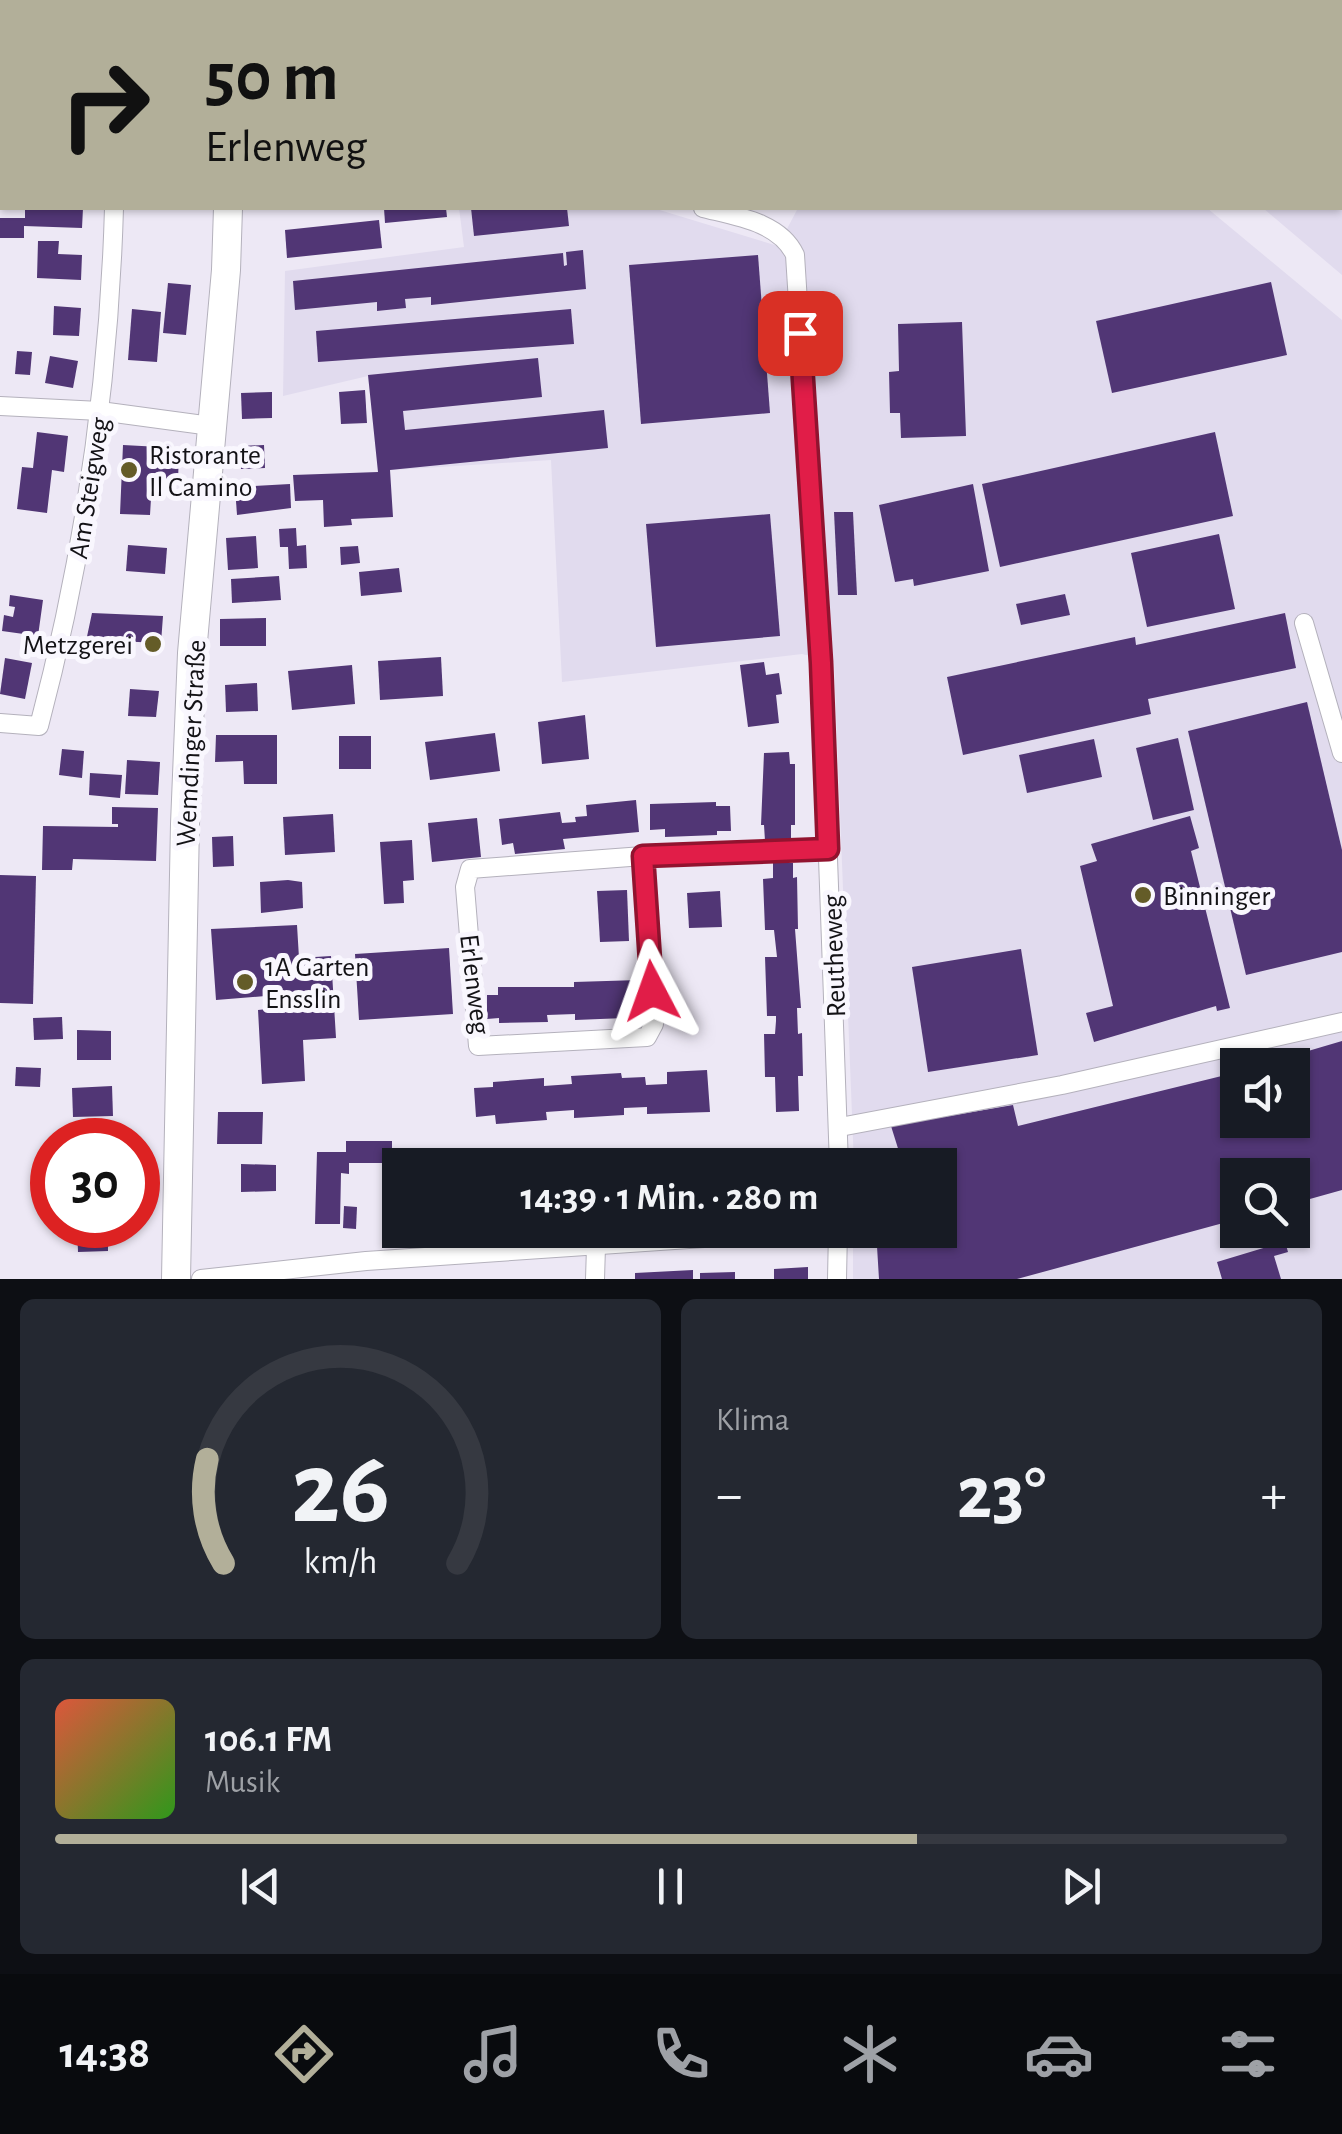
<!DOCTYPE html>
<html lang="de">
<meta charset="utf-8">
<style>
:root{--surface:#171b24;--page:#242831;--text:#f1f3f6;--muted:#9ea1a6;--line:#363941;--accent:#b2af99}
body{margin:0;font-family:"Alegreya Sans",sans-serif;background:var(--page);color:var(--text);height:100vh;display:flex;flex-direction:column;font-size:38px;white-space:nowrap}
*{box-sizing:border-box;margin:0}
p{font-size:32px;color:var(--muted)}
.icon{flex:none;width:55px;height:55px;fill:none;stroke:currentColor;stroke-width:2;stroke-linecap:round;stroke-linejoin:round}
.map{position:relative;height:1279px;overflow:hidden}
.details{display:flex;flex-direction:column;gap:20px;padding:20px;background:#0d0f14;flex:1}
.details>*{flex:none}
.banner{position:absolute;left:0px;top:0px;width:1342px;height:210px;box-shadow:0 2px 8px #0004;background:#b2af99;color:#111;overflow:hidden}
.controls{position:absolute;left:1220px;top:1048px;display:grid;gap:20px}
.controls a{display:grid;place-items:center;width:90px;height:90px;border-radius:0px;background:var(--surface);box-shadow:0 2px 8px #0004;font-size:50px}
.speed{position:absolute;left:30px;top:1118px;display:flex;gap:20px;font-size:50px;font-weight:700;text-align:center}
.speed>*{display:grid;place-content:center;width:130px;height:130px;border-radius:50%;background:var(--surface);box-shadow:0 2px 8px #0004;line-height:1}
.speed .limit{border:15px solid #d22;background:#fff;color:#111}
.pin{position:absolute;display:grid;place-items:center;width:85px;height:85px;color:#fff;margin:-42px;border-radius:20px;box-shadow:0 5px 15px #0006}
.me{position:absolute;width:110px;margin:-55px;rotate:356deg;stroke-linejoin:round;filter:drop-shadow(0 0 8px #0008)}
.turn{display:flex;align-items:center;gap:35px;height:210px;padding:0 40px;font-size:45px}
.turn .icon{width:130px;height:130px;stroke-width:2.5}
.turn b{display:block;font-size:70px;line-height:85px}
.big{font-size:75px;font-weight:700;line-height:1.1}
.details .widget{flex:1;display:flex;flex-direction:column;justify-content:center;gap:15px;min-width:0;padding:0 35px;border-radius:15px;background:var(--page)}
.details .dial{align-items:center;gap:0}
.dial svg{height:260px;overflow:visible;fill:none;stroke:var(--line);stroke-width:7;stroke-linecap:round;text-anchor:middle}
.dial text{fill:var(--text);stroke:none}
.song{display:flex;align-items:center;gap:30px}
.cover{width:120px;height:120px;border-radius:15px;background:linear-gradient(135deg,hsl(10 70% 55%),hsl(110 70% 35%))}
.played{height:10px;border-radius:5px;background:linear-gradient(90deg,var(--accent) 70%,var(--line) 70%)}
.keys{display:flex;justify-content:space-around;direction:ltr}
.heat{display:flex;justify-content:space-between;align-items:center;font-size:55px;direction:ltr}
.details .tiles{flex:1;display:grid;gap:20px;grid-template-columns:1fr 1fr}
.widget:last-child{grid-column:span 2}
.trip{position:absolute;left:382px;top:1148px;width:575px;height:100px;border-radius:0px;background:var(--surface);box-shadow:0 2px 8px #0004;font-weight:700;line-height:100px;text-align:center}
.dock{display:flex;height:160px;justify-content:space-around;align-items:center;background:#090b0e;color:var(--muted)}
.dock .icon{width:70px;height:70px}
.dock .active{color:var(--accent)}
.dock b{font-size:45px;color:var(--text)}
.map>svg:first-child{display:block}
</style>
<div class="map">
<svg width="1342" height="1279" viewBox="0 0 1342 1279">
<rect width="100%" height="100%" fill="#ede8f5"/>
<g fill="#e1dbee" fill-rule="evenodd">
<path d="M 926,0 L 1312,0 L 1319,2 L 932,2 Z"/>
<path d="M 1340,174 L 1342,176 L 1342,275 L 1263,208 L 1340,208 Z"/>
<path d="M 459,208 L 653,208 L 778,246 L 798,208 L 1207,208 L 1342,320 L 1342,1279 L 853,1279 L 853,1230 L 940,1230 L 940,1165 L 854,1165 L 834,662 L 802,654 L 562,682 L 551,460 L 378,471 L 368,376 L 283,396 L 285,271 L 464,247 ZM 1238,1065 L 1292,1065 L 1292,1120 L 1238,1120 ZM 1238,1175 L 1292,1175 L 1292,1230 L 1238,1230 Z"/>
</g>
<path fill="#dfd1f8" d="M 629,0 L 926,0 L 932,2 L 628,2 Z"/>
<g fill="#513675">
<path d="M 25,208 L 83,208 L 82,228 L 24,226 L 24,238 L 0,238 L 0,218 L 25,218 Z"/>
<path d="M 384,208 L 446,208 L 447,217 L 385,223 Z"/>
<path d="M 471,208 L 567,208 L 569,226 L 474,236 Z"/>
<path d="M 379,220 L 382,248 L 287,258 L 285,230 Z"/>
<path d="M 38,241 L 59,241 L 58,254 L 82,255 L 81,280 L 37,278 Z"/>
<path d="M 583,250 L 586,289 L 431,305 L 431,297 L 405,299 L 406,308 L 377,311 L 377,302 L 295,310 L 293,281 L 563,253 L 564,266 L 567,265 L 566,252 Z"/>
<path d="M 758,255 L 770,413 L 641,424 L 629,265 Z"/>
<path d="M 1271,282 L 1287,355 L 1112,393 L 1096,321 Z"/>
<path d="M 168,283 L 191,285 L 186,335 L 163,333 Z"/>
<path d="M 54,306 L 81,308 L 79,336 L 53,335 Z"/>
<path d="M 132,309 L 161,312 L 157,362 L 128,360 Z"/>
<path d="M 571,309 L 574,344 L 318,362 L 316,331 Z"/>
<path d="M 962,322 L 966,436 L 901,438 L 900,413 L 890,413 L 889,372 L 899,371 L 898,324 Z"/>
<path d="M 17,351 L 32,352 L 30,375 L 15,374 Z"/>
<path d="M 50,356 L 78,361 L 73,388 L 45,383 Z"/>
<path d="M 538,358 L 542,397 L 403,411 L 405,430 L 604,410 L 608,448 L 390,470 L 393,517 L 351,519 L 352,525 L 324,527 L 323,500 L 295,501 L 293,475 L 378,472 L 368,375 Z"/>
<path d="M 365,390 L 367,423 L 341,424 L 339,392 Z"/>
<path d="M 272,392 L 272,418 L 242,419 L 241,393 Z"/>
<path d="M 37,432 L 68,436 L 64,472 L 52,470 L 47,513 L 17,509 L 22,467 L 33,468 Z"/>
<path d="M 1215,432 L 1233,516 L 1000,567 L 982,484 Z"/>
<path d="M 123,445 L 179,448 L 178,483 L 152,482 L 150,515 L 120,514 Z"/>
<path d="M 264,445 L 265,468 L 241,469 L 240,446 Z"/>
<path d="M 290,484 L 291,508 L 237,515 L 235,487 Z"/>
<path d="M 973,484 L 989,571 L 914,586 L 913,579 L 895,582 L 879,505 Z"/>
<path d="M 834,512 L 853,512 L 857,595 L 838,595 Z"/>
<path d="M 770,514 L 780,636 L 656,647 L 646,524 Z"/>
<path d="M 296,528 L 297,546 L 306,545 L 307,568 L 289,569 L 288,547 L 280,547 L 279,529 Z"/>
<path d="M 1219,534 L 1235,609 L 1147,627 L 1131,553 Z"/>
<path d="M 256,536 L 258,568 L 228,570 L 226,538 Z"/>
<path d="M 128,545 L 167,548 L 165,574 L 126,571 Z"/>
<path d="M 358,546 L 360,563 L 341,565 L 340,547 Z"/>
<path d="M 399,568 L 402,592 L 361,596 L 359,572 Z"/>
<path d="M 279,576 L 281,600 L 232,603 L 231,579 Z"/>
<path d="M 1065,594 L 1070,615 L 1021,625 L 1016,604 Z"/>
<path d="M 10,595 L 43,600 L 38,636 L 2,631 L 4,615 L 13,617 L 15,607 L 9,606 Z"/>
<path d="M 92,613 L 163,616 L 161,643 L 115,641 L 115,651 L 85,646 Z"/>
<path d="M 1285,613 L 1296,668 L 1148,699 L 1151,714 L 963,755 L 947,677 L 1135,637 L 1136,645 Z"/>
<path d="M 266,618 L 266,646 L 220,646 L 220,619 Z"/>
<path d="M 441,657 L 443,696 L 380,700 L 378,661 Z"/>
<path d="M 5,658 L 32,663 L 25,699 L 0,694 Z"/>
<path d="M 764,662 L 766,675 L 779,673 L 782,694 L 776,695 L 779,723 L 748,727 L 740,665 Z"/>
<path d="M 352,665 L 355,704 L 292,710 L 288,671 Z"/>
<path d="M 257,683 L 258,711 L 226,712 L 225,685 Z"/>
<path d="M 130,689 L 159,691 L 156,717 L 128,716 Z"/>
<path d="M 1307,702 L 1342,850 L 1342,952 L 1246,975 L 1188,731 Z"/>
<path d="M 585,715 L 589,759 L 542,764 L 538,722 Z"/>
<path d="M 495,733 L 500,771 L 430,780 L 425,742 Z"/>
<path d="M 216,735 L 277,735 L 277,784 L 244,784 L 243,761 L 215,762 Z"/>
<rect x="339" y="736" width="32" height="33"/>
<path d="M 1178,738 L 1194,810 L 1153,820 L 1136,748 Z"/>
<path d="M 1094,739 L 1102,777 L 1027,793 L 1019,755 Z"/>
<path d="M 62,749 L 84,751 L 82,778 L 59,775 Z"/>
<path d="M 789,752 L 790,764 L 795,764 L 795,825 L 791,825 L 791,841 L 765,841 L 764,825 L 761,825 L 764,753 Z"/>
<path d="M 127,760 L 160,762 L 158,795 L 125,794 Z"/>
<path d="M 90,773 L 122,775 L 120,798 L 89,795 Z"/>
<path d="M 636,800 L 639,832 L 563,839 L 565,849 L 515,854 L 513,843 L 502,845 L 499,819 L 560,812 L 562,823 L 576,822 L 575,817 L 587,816 L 586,805 Z"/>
<path d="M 716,802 L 716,806 L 730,806 L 731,831 L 717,831 L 717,835 L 665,837 L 665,829 L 650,830 L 650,804 Z"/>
<path d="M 112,807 L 158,808 L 156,861 L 73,859 L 72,870 L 42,870 L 43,826 L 118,827 L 118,824 L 112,824 Z"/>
<path d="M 333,814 L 335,852 L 285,855 L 283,817 Z"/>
<path d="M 1190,816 L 1199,848 L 1191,851 L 1230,1008 L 1217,1011 L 1216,1006 L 1094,1042 L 1086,1013 L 1113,1006 L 1080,866 L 1097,861 L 1091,844 Z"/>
<path d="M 477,818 L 481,857 L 432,862 L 428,823 Z"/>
<path d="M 233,836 L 234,866 L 213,867 L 212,837 Z"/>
<path d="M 412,840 L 414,880 L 403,881 L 404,903 L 384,904 L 380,842 Z"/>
<path d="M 773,863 L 793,863 L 793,878 L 797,877 L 798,929 L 795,929 L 801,1008 L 797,1008 L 798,1034 L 802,1033 L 803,1076 L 798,1076 L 799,1111 L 776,1112 L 775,1077 L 765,1077 L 764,1034 L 775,1034 L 776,1021 L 776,1016 L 767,1016 L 765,957 L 777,957 L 774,930 L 765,930 L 763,879 L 773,878 Z"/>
<path d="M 0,875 L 36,876 L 33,1004 L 0,1003 Z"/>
<path d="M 288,880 L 302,882 L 303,908 L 261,913 L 260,882 Z"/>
<path d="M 627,890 L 629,941 L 600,942 L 597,891 Z"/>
<path d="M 720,891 L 722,927 L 689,928 L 687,893 Z"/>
<path d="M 297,925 L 299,958 L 331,956 L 336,1038 L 303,1040 L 305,1081 L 262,1084 L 258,1010 L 276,1008 L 277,995 L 216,1000 L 211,929 Z"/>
<path d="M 449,948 L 453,1014 L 359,1020 L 355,954 Z"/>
<path d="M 1021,949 L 1038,1055 L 928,1072 L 912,967 Z"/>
<path d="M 639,980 L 640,1009 L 624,1009 L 625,1018 L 575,1020 L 575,1014 L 547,1015 L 548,1022 L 499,1023 L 499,1018 L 487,1019 L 487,995 L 498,995 L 498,987 L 574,987 L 574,982 Z"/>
<path d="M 62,1017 L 63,1039 L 34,1040 L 33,1018 Z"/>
<path d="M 77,1030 L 111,1031 L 111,1060 L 77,1060 Z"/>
<path d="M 1342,1041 L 1342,1190 L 1292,1204 L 1292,1175 L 1238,1175 L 1238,1219 L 1017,1279 L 879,1279 L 876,1230 L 940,1230 L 940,1165 L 879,1165 L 901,1158 L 891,1126 L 1013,1105 L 1018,1126 L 1238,1072 L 1238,1120 L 1292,1120 L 1292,1065 L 1264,1064 Z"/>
<path d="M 16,1067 L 41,1068 L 40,1087 L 15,1086 Z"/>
<path d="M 707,1070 L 710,1112 L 647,1114 L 647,1107 L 624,1108 L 624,1115 L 574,1118 L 574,1110 L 546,1112 L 547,1120 L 496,1124 L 495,1115 L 476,1117 L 474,1088 L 493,1087 L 493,1082 L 544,1078 L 544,1086 L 572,1084 L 571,1076 L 621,1073 L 622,1078 L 645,1077 L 646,1085 L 667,1084 L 667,1072 Z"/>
<path d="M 112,1086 L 113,1116 L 73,1117 L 72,1088 Z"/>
<path d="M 218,1112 L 263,1112 L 262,1144 L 217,1144 Z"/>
<path d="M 109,1132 L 109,1140 L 58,1140 L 58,1134 Z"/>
<path d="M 346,1141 L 392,1141 L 392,1163 L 349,1163 L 349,1174 L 341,1173 L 340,1224 L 315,1224 L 317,1152 L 346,1152 Z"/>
<rect x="706" y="1155" width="34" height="10"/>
<path d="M 804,1160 L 804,1165 L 769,1165 L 768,1161 Z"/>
<path d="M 241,1164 L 276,1165 L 276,1191 L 241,1192 Z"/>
<path d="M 344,1206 L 357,1207 L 356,1229 L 343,1228 Z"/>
<path d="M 77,1225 L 108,1225 L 108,1251 L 78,1252 Z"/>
<path d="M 1282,1231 L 1288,1252 L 1274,1256 L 1281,1279 L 1222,1279 L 1217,1262 L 1270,1246 L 1267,1236 Z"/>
<path d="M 808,1267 L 808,1279 L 774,1279 L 774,1269 Z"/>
<path d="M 693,1270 L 693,1279 L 635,1279 L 635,1273 Z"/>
<path d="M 735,1272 L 735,1279 L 700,1279 L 700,1273 Z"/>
</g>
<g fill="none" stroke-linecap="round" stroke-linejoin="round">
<defs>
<g id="street">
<path d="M 122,2 L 123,0"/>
<path d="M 0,82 L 2,82"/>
<path d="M 703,208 C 735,216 780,222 795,255 L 821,663 L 839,1165"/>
<path d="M 0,406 L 100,411 L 211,426"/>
<path d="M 1304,623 L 1342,753"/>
<path d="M 0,723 L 39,726 C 84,556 109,383 114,208"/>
<path d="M 643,856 L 654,1024 L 647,1037 L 478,1046 L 465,887 L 470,869 L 643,856 L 828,849"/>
<path d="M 840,1127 L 1062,1085 L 1342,1022"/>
<path d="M 201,1279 L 366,1261 L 822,1230"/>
<path d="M 595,1279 L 596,1247"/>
<path d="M 837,1279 L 838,1230"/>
</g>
<g id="secondary">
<path d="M 234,2 L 234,0"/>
<path d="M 176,1279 L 185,824 L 192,653 L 226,270 L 228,208"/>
</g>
</defs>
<use href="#street" stroke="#b4b1bc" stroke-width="20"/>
<use href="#secondary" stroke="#b4b1bc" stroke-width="30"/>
<use href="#street" stroke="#fff" stroke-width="18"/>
<use href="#secondary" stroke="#fff" stroke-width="28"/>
<g stroke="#4b494f" stroke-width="6" stroke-dasharray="12 12" stroke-linecap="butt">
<path d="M 1106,0 L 1109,2"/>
<path d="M 1289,0 L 1295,2"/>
<path d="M 1340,21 L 1342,21"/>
<path d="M 1340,202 L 1342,204"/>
</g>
</g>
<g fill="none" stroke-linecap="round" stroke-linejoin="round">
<defs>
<path id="route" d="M 652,991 L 643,856 L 828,849 L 821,663 L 800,333"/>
</defs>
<use href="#route" stroke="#92132f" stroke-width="25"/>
<use href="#route" stroke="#e11d48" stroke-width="18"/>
</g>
<g fill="#645c28" stroke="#f9f7fe" stroke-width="4">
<circle cx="129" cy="470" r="10"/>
<circle cx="153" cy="644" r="10"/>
<circle cx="1143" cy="895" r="10"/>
<circle cx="245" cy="982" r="10"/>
</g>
<g text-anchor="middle" stroke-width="10" stroke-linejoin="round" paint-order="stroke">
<g font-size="28" fill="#131216" stroke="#f9f7fe" text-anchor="start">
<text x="149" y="464">Ristorante<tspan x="149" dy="32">Il Camino</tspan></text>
<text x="133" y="654" text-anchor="end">Metzgerei</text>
<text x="1163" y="905">Binninger</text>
<text x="265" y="976">1A Garten<tspan x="265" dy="32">Ensslin</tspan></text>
</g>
<g font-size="28" fill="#131216" stroke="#f9f7fe">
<text transform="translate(88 488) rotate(-81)" y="10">Am Steigweg</text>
<text transform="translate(190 743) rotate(-87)" y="10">Wemdinger Straße</text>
<text transform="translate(833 956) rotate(-92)" y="10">Reutheweg</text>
<text transform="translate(476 984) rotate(83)" y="10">Erlenweg</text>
</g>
</g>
</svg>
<div class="controls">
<a><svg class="icon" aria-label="sound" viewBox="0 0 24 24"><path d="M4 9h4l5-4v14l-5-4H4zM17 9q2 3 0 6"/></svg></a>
<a><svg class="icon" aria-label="search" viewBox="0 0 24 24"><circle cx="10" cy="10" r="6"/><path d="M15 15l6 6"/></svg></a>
</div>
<div class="speed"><div class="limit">30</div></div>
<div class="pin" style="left:800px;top:333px;background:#d93025"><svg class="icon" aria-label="arrive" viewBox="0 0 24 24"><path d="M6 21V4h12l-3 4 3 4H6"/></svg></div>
<svg class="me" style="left:652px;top:991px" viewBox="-20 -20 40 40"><path d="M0-17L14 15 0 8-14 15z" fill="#e11d48" stroke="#fff" stroke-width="4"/></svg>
<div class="trip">14:39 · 1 Min. · 280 m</div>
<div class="banner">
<div class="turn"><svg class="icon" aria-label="right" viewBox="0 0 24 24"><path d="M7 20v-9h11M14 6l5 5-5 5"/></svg><div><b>50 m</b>Erlenweg</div></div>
</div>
</div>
<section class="details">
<div class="tiles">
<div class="widget dial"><svg viewBox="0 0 100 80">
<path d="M14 69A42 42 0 1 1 86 69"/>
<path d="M14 69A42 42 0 0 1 9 37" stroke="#b2af99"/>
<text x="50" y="56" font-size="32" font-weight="700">26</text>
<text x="50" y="72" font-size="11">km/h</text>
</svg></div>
<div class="widget"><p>Klima</p>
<div class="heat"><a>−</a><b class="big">23°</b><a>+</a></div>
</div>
<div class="widget">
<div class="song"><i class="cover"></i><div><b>106.1 FM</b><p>Musik</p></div></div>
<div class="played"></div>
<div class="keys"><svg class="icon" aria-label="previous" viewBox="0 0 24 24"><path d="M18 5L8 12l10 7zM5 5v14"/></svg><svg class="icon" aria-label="pause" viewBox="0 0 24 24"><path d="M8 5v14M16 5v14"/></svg><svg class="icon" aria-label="next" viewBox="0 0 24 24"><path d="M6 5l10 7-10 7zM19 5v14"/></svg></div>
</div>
</div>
</section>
<nav class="dock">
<b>14:38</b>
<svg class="icon active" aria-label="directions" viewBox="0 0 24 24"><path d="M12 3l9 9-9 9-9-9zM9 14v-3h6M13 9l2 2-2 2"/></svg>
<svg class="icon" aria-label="music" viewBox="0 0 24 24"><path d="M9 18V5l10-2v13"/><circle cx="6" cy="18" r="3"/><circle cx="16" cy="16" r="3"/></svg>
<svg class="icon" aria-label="phone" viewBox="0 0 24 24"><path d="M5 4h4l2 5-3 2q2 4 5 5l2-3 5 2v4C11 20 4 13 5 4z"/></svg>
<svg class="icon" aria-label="climate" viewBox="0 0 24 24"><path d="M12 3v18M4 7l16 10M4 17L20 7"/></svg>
<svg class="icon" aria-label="car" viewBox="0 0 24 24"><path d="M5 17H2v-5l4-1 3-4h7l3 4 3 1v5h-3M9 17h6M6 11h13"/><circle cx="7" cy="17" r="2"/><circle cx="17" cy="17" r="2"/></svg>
<svg class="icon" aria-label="filters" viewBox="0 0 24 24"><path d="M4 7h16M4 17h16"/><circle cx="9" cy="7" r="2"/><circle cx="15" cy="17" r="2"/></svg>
</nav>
